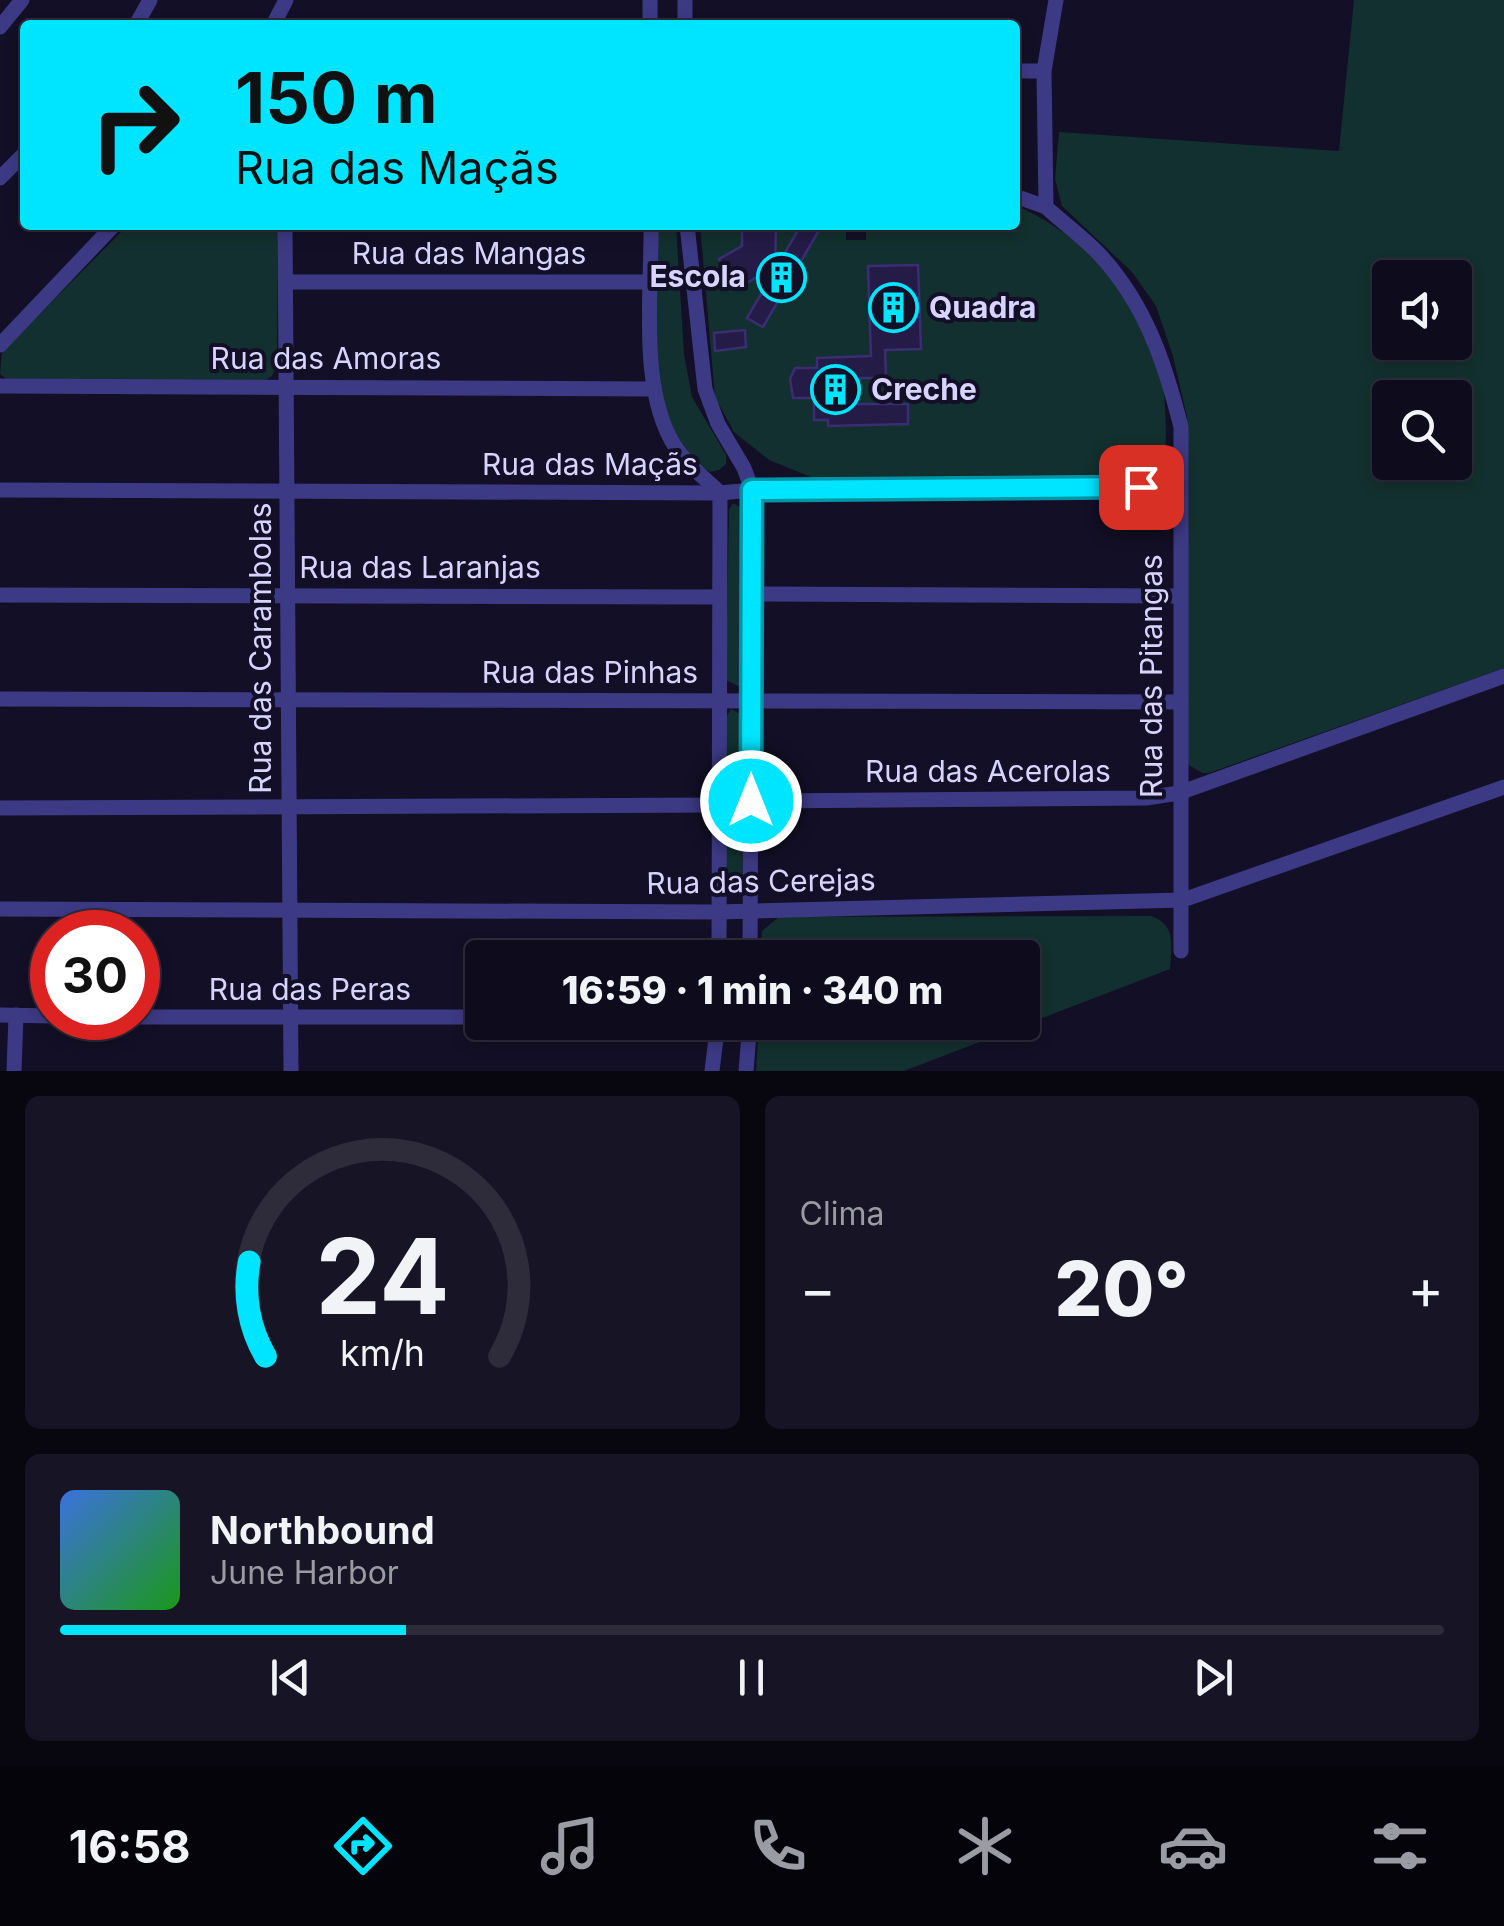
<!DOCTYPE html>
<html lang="pt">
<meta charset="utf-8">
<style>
:root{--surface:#0e0b1c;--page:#171425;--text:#f1f3f6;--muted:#9b9ba3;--line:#2e2b3b;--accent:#00e5ff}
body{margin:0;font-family:Inter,sans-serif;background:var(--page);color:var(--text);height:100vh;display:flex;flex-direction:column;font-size:38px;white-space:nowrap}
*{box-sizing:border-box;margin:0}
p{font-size:32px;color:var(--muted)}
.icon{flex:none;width:55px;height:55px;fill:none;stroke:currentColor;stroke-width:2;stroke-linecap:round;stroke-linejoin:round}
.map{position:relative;height:1071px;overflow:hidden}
.sheet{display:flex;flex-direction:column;gap:25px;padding:25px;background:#08060f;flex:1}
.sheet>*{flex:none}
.banner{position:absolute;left:20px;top:20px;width:1000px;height:210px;border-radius:10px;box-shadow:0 5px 15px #0003,0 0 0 2px var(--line);background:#00e5ff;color:#111;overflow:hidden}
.controls{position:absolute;left:1372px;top:260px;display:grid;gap:20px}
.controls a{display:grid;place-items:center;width:100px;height:100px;border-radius:10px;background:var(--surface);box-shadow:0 5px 15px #0003,0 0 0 2px var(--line);font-size:50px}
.speed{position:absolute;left:30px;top:910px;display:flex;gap:20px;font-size:50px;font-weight:700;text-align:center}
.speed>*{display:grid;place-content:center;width:130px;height:130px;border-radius:50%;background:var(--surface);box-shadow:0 5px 15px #0003,0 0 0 2px var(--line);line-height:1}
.speed .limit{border:15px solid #d22;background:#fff;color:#111}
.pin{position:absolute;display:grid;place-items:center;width:85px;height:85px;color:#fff;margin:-42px;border-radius:20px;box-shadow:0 5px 15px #0006}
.me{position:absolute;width:110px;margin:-55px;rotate:0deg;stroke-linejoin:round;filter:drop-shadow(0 0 8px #0008)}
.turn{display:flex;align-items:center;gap:35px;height:210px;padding:0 50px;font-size:45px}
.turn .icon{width:130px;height:130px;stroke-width:2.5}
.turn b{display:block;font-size:70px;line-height:85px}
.big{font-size:75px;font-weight:800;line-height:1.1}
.sheet .tile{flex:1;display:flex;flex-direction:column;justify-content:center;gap:15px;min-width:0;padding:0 35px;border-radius:15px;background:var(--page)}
.sheet .dial{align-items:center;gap:0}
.dial svg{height:260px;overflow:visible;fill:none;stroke:var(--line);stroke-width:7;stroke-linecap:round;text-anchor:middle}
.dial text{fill:var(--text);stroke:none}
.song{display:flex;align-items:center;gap:30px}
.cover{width:120px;height:120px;border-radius:15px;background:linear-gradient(135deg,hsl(220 70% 55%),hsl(120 70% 35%))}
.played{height:10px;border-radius:5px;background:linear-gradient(90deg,var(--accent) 25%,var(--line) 25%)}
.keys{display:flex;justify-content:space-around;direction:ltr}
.heat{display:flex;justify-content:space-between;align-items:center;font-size:55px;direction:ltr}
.sheet .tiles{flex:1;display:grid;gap:25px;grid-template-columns:1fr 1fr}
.tile:last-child{grid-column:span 2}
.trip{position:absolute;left:465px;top:940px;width:575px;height:100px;border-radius:10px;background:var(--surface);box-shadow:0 5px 15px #0003,0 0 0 2px var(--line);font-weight:800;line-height:100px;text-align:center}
.menu{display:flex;height:160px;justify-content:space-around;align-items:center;background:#06040b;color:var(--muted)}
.menu .icon{width:70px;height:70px}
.menu .selected{color:var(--accent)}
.menu b{font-size:45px;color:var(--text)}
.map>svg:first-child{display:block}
</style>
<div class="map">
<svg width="1504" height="1071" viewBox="0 0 1504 1071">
<rect width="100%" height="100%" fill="#130f26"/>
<g fill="#12302f" fill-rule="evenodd">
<path d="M 1354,0 L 1504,0 L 1504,668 L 1209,773 L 1202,773 L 1187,764 L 1187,417 L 1173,356 L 1156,306 L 1132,272 L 1062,206 L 1055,179 L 1059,132 L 1339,151 ZM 1390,278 L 1455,278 L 1455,342 L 1390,342 ZM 1390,398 L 1455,398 L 1455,462 L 1390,462 Z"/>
<path d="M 1015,205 C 1081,233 1141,295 1159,366 C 1167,396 1167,443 1164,474 L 811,477 L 769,460 L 734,432 L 715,397 L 700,225 L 846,225 L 846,240 L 866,240 L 866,229 L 899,230 L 900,225 L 1015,225 Z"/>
<path d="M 128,225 L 278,225 L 277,366 L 272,376 L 265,381 L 9,381 L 0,374 L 2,352 Z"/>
<path d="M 657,225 L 676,225 L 684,354 L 692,397 L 726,455 L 726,464 L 719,470 L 710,472 C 638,425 657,298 657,225 Z"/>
<path d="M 733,503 L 744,509 L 745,680 L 738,686 L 726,680 L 729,510 Z"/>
<path d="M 731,709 L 742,715 L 743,886 L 736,892 L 725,886 L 727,716 Z"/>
<path d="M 1151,916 C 1177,925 1171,946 1170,969 L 904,1071 L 756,1071 L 759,1023 L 1022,1022 L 1022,958 L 760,957 L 762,931 L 779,917 Z"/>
</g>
<g fill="#241b47" stroke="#3b2d73" stroke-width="2.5">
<path d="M 742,225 L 776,225 L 775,267 L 736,289 L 719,259 L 742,246 Z"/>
<path d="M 801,225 L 822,225 L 763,327 L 747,318 Z"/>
<path d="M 918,265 L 921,349 L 885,350 L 886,378 L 855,378 L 855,404 L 908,404 L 908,424 L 828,426 L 828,420 L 814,420 L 814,398 L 793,398 L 790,379 L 795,368 L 817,368 L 817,358 L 871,356 L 868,266 Z"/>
<path d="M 745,330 L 746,347 L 715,351 L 714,333 Z"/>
</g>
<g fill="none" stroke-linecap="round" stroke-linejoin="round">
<g stroke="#3d3a85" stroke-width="15">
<path d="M 650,0 L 650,25"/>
<path d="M 685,0 L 685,25"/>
<path d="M 1056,0 L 1044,71 L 1046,207 C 1063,223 1083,237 1099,254 C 1145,303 1165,363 1181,427 L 1181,951"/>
<path d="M 136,25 L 150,0"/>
<path d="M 273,25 L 286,0"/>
<path d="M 0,27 L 22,0"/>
<path d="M 1015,71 L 1044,71"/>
<path d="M 0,178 L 25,153"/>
<path d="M 1015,196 L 1046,207"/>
<path d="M 285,225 L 291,1071"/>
<path d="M 651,225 C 652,292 638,391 676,448 C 687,465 706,479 720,493 L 719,958"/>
<path d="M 687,225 L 705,389 L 718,424 L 744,468 L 752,490 L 750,958"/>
<path d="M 286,282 L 651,282"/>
<path d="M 0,345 L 114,225"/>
<path d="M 0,386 L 652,389"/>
<path d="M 0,490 L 720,493 L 752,490 L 1180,486"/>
<path d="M 753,594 L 1179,596"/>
<path d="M 0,595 L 719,597"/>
<path d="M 0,699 L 1181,702"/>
<path d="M 751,801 L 1146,798 L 1179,793 L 1504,676"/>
<path d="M 0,808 L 719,805"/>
<path d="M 0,909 L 718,912 L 1183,900 L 1504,787"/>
<path d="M 0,1015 L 52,1016"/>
<path d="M 138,1017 L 482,1017"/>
<path d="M 14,1071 L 16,1015"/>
<path d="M 712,1071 L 718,1022"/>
<path d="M 746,1071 L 750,1022"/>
</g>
</g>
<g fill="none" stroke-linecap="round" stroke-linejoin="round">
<defs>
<path id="route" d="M 751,801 L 752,490 L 1141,487"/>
</defs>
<use href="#route" stroke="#0095a6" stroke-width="25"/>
<use href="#route" stroke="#00e5ff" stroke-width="18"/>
</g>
<defs>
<symbol id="building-ring" viewBox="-11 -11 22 22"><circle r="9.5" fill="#130f26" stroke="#00e5ff" stroke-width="1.5"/><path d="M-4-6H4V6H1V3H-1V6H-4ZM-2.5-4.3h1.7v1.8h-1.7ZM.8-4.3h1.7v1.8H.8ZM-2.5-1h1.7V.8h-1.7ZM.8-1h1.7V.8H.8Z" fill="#00e5ff"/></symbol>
</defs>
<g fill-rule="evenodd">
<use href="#building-ring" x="754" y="250" width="55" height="55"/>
<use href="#building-ring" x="866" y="280" width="55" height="55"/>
<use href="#building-ring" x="808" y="362" width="55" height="55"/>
</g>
<g text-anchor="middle" stroke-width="8" stroke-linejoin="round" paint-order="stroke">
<g font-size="30" fill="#d9d4ff" stroke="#130f26">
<text x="469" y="264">Rua das Mangas</text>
<text x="326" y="369">Rua das Amoras</text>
<text x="590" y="475">Rua das Maçãs</text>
<text x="420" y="578">Rua das Laranjas</text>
<text transform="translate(261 648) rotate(-90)" y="10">Rua das Carambolas</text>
<text x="590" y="683">Rua das Pinhas</text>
<text transform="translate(1152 676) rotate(-90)" y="10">Rua das Pitangas</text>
<text x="988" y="782">Rua das Acerolas</text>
<text transform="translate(761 882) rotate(-1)" y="10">Rua das Cerejas</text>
<text x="310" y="1000">Rua das Peras</text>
</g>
<g font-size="30" font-weight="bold" fill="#d9d4ff" stroke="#130f26" text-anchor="start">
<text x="746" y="287" text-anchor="end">Escola</text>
<text x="929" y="318">Quadra</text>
<text x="871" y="400">Creche</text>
</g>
</g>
</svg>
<div class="controls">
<a><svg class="icon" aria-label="sound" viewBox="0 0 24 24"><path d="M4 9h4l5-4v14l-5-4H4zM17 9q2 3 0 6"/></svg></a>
<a><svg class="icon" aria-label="search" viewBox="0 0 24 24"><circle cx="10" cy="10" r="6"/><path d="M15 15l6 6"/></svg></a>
</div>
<div class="speed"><div class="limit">30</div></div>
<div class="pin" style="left:1141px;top:487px;background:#d93025"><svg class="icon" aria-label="arrive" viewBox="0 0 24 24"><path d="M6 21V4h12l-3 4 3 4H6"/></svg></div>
<svg class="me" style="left:751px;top:801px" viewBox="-20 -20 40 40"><circle r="17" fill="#00e5ff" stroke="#fff" stroke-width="3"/><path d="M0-11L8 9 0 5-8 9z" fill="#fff"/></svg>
<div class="trip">16:59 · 1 min · 340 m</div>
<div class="banner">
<div class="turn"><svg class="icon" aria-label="right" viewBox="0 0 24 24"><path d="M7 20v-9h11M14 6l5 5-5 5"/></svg><div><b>150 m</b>Rua das Maçãs</div></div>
</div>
</div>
<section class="sheet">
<div class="tiles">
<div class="tile dial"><svg viewBox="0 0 100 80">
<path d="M14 69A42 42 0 1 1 86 69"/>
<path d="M14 69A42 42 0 0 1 9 40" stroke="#00e5ff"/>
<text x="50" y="56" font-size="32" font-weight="700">24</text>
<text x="50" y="72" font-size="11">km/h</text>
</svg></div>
<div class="tile"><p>Clima</p>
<div class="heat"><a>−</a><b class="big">20°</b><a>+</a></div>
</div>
<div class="tile">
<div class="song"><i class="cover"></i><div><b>Northbound</b><p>June Harbor</p></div></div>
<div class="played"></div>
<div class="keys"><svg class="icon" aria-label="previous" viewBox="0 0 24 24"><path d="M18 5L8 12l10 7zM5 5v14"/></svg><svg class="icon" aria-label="pause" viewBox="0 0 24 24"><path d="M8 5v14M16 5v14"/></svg><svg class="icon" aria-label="next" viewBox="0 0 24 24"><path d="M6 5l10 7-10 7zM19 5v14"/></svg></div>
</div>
</div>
</section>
<nav class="menu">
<b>16:58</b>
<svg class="icon selected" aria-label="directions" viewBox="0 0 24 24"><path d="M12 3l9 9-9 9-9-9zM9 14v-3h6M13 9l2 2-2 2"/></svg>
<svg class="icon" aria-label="music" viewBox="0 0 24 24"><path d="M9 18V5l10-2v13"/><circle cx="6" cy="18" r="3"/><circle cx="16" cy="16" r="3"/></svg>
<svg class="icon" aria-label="phone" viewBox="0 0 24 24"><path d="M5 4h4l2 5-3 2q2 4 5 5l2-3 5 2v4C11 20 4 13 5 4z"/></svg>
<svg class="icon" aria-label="climate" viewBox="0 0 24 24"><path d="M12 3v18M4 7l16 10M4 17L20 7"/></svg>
<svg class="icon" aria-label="car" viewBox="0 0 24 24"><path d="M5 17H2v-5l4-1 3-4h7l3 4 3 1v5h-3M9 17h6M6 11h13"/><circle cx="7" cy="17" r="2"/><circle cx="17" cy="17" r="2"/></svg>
<svg class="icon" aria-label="filters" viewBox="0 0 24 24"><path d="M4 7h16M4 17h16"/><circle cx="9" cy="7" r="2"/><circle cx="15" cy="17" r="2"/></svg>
</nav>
